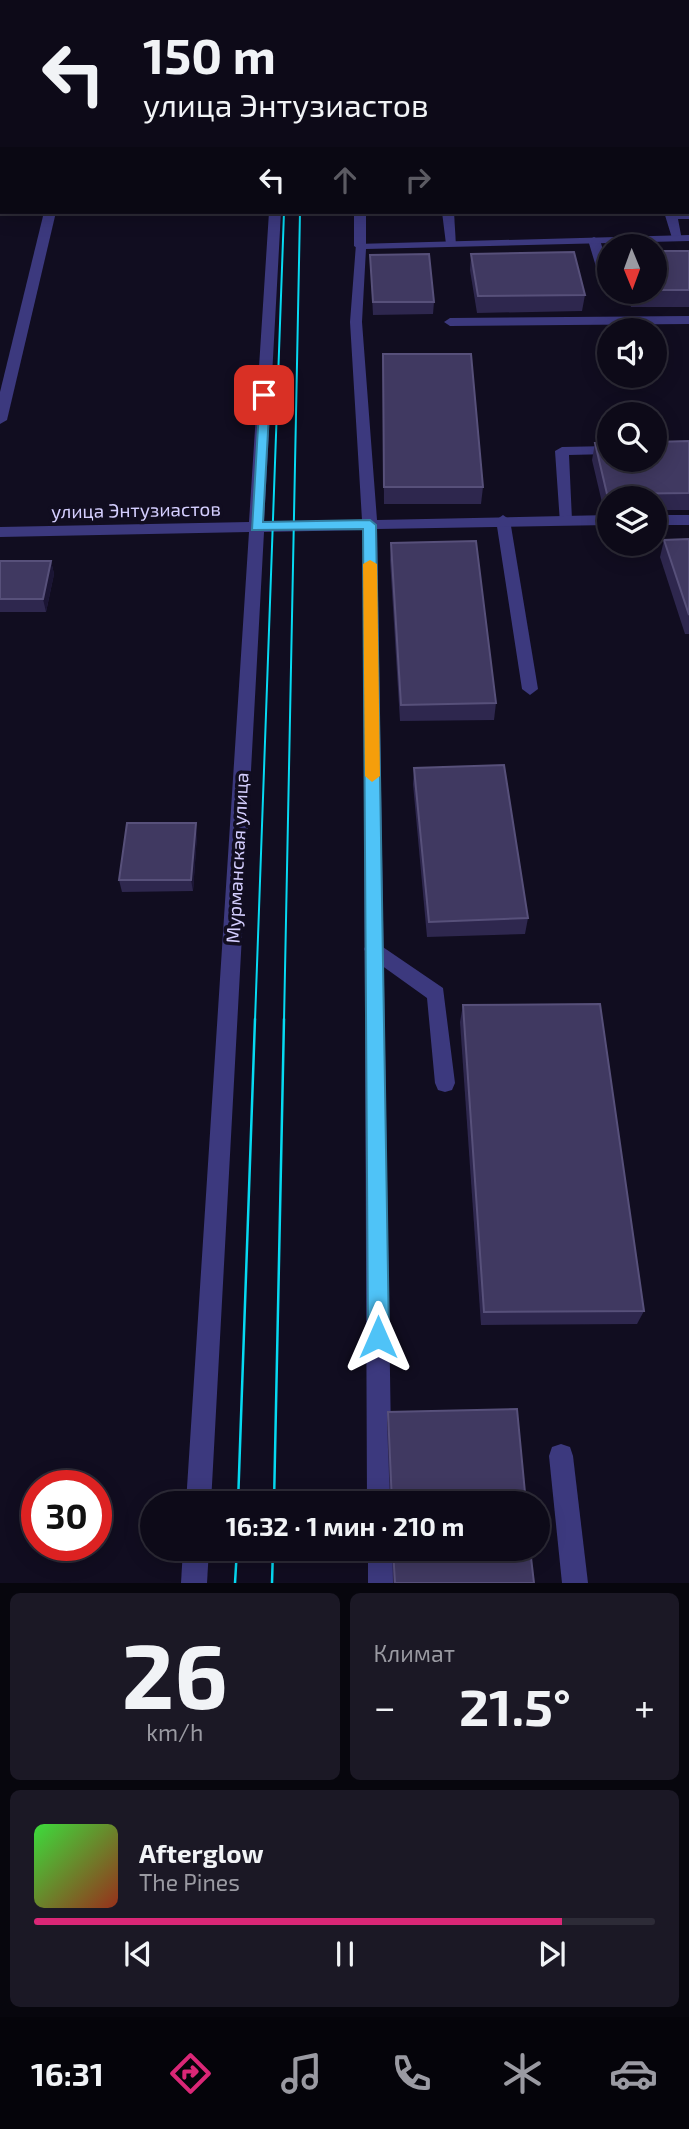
<!DOCTYPE html>
<html lang="ru">
<meta charset="utf-8">
<style>
:root{--surface:#0d0a18;--page:#1b1825;--text:#f1f3f6;--muted:#9a9aa2;--line:#2d2b37;--accent:#db2777}
body{margin:0;font-family:"Exo 2",sans-serif;background:var(--page);color:var(--text);height:100vh;display:flex;flex-direction:column;font-size:26px;white-space:nowrap}
*{box-sizing:border-box;margin:0}
p{font-size:23px;color:var(--muted)}
.icon{flex:none;width:38px;height:38px;fill:none;stroke:currentColor;stroke-width:2;stroke-linecap:round;stroke-linejoin:round}
.map{position:relative;height:1583px;overflow:hidden}
.sheet{display:flex;flex-direction:column;gap:10px;padding:10px;background:#07060d;flex:1}
.sheet>*{flex:none}
.guide{position:absolute;left:0px;top:0px;width:690px;height:214px;box-shadow:0 4px 18px #0003,0 0 0 2px var(--line);background:#0d0a18;color:var(--text);overflow:hidden}
.needle{width:46px;rotate:179deg}
.fabs{position:absolute;left:597px;top:234px;display:grid;gap:14px}
.fabs a{display:grid;place-items:center;width:70px;height:70px;border-radius:50%;background:var(--surface);box-shadow:0 4px 18px #0003,0 0 0 2px var(--line);font-size:35px}
.speed{position:absolute;left:21px;top:1470px;display:flex;gap:14px;font-size:35px;font-weight:700;text-align:center}
.speed>*{display:grid;place-content:center;width:91px;height:91px;border-radius:50%;background:var(--surface);box-shadow:0 4px 18px #0003,0 0 0 2px var(--line);line-height:1}
.speed .limit{border:10px solid #d22;background:#fff;color:#111}
.pin{position:absolute;display:grid;place-items:center;width:60px;height:60px;color:#fff;margin:-30px;border-radius:14px;box-shadow:0 4px 10px #0006}
.me{position:absolute;width:77px;margin:-38px;rotate:0deg;stroke-linejoin:round;filter:drop-shadow(0 0 5px #0008)}
.turn{display:flex;align-items:center;gap:24px;height:147px;padding:0 28px;font-size:32px}
.turn .icon{width:91px;height:91px;stroke-width:2.5}
.turn b{display:block;font-size:49px;line-height:60px}
.lanes{display:flex;align-items:center;height:66px;padding:0 28px;background:#0003;justify-content:center;gap:35px;direction:ltr}
.lanes .off{opacity:.35}
.big{font-size:52px;font-weight:700;line-height:1.1}
.sheet .widget{flex:1;display:flex;flex-direction:column;justify-content:center;gap:10px;min-width:0;padding:0 24px;border-radius:10px;background:var(--page)}
.sheet .dial{align-items:center;gap:0}
.dial b{font-size:91px;line-height:1}
.song{display:flex;align-items:center;gap:21px}
.cover{width:84px;height:84px;border-radius:10px;background:linear-gradient(135deg,hsl(120 70% 55%),hsl(10 70% 35%))}
.played{height:7px;border-radius:4px;background:linear-gradient(90deg,var(--accent) 85%,var(--line) 85%)}
.keys{display:flex;justify-content:space-around;direction:ltr}
.heat{display:flex;justify-content:space-between;align-items:center;font-size:38px;direction:ltr}
.sheet .tiles{flex:1;display:grid;gap:10px;grid-template-columns:1fr 1fr}
.widget:last-child{grid-column:span 2}
.trip{position:absolute;left:140px;top:1491px;width:410px;height:70px;border-radius:35px;background:var(--surface);box-shadow:0 4px 18px #0003,0 0 0 2px var(--line);font-weight:700;line-height:70px;text-align:center}
.dock{display:flex;height:112px;justify-content:space-around;align-items:center;background:#05040a;color:var(--muted)}
.dock .icon{width:49px;height:49px}
.dock .current{color:var(--accent)}
.dock b{font-size:32px;color:var(--text)}
.map>svg:first-child{display:block}
</style>
<div class="map">
<svg width="689" height="1583" viewBox="0 0 689 1583">
<rect width="100%" height="100%" fill="#110d20"/>
<g fill="none" stroke-linecap="round" stroke-linejoin="round">
<g fill="#3c397e" fill-rule="evenodd">
<path d="M 354,212 L 366,212 L 366,246 L 360,250 L 354,246 Z"/>
<path d="M 442,212 L 454,212 L 456,246 L 446,244 Z"/>
<path d="M 664,212 L 689,213 L 689,219 L 678,219 L 682,240 L 672,238 Z"/>
<path d="M 594,237 L 600,240 L 609,270 L 609,292 L 613,293 L 609,294 L 603,290 L 588,240 Z"/>
<path d="M 689,316 L 689,324 L 450,326 L 444,322 L 450,318 Z"/>
<path d="M 609,446 L 609,454 L 569,455 L 572,520 L 565,525 L 560,523 L 555,451 L 562,447 Z"/>
<path d="M 503,515 L 510,520 L 538,689 L 530,695 L 522,689 L 496,520 Z"/>
<path d="M 374,941 L 443,988 L 455,1083 L 452,1090 L 445,1092 L 438,1090 L 435,1083 L 427,998 L 367,955 L 364,949 L 367,943 Z"/>
<path d="M 561,1444 L 570,1447 L 573,1456 L 588,1583 L 562,1583 L 549,1456 L 552,1447 Z"/>
</g>
<g fill="#3c397e" fill-rule="evenodd">
<rect x="245" y="0" width="10" height="2"/>
<rect x="0" y="32" width="2" height="6"/>
<path d="M 44,212 L 56,212 L 7,420 L 0,424 L 0,392 Z"/>
<path d="M 269,212 L 281,212 L 264,522 L 362,520 L 350,322 L 356,244 L 689,235 L 689,241 L 366,249 L 362,322 L 377,520 L 609,515 L 609,525 L 377,529 L 392,1503 L 367,1503 L 363,530 L 264,532 L 211,1503 L 186,1503 L 249,532 L 0,537 L 0,527 L 249,522 Z"/>
<rect x="654" y="515" width="35" height="10"/>
<path d="M 183,1549 L 209,1549 L 207,1583 L 181,1583 Z"/>
<rect x="368" y="1549" width="26" height="34"/>
</g>
<g stroke="#06daf2" stroke-width="2">
<path d="M 255,1021 L 284,212"/>
<path d="M 284,1021 L 300,212"/>
</g>
<g stroke="#06daf2" stroke-width="2.5">
<path d="M 238,1503 L 255,1019"/>
<path d="M 274,1503 L 284,1019"/>
<path d="M 235,1583 L 237,1549"/>
<path d="M 272,1583 L 273,1549"/>
</g>
</g>
<g fill="#2e274e">
<rect x="688" y="58" width="1" height="38"/>
<rect x="688" y="163" width="1" height="47"/>
<path d="M 471,212 L 523,212 L 472,213 Z"/>
<path d="M 654,251 L 689,251 L 689,307 L 631,307 L 627,292 L 654,292 Z"/>
<path d="M 471,254 L 585,295 L 582,311 L 477,313 L 470,270 Z"/>
<path d="M 370,255 L 434,302 L 433,314 L 373,315 Z"/>
<path d="M 383,354 L 483,487 L 481,504 L 384,504 Z"/>
<path d="M 689,441 L 689,510 L 654,510 L 654,499 L 609,499 L 609,511 L 604,511 L 592,460 L 595,443 Z"/>
<path d="M 689,539 L 689,634 L 685,634 L 660,557 L 664,540 Z"/>
<path d="M 391,543 L 496,703 L 494,720 L 400,721 L 390,560 Z"/>
<path d="M 0,561 L 51,561 L 54,574 L 46,612 L 0,612 Z"/>
<path d="M 414,768 L 528,918 L 525,934 L 427,937 L 413,784 Z"/>
<path d="M 197,835 L 193,891 L 122,892 L 119,880 Z"/>
<path d="M 463,1005 L 644,1311 L 637,1324 L 481,1325 L 460,1022 Z"/>
<path d="M 388,1412 L 526,1503 L 390,1503 L 387,1423 Z"/>
<path d="M 392,1549 L 530,1549 L 534,1583 L 393,1583 Z"/>
</g>
<g fill="#1b1534">
<path d="M 51,561 L 54,574 L 46,612 L 43,599 Z"/>
<path d="M 196,823 L 197,835 L 193,891 L 191,880 Z"/>
</g>
<g fill="#403961" stroke="#57507a" stroke-width="2">
<rect x="688" y="58" width="1" height="22"/>
<rect x="0" y="111" width="2" height="17"/>
<rect x="654" y="251" width="35" height="39"/>
<path d="M 574,252 L 585,295 L 478,296 L 471,254 Z"/>
<path d="M 429,254 L 434,302 L 373,302 L 370,255 Z"/>
<path d="M 383,354 L 471,354 L 483,487 L 384,487 Z"/>
<path d="M 689,441 L 689,493 L 607,494 L 595,443 L 609,443 L 609,460 L 654,460 L 654,442 Z"/>
<path d="M 689,539 L 689,615 L 664,540 Z"/>
<path d="M 476,541 L 496,703 L 401,705 L 391,543 Z"/>
<path d="M 0,561 L 51,561 L 43,599 L 0,599 Z"/>
<path d="M 504,765 L 528,918 L 429,922 L 414,768 Z"/>
<path d="M 127,823 L 196,823 L 191,880 L 119,880 Z"/>
<path d="M 600,1004 L 644,1311 L 484,1312 L 463,1005 Z"/>
<path d="M 517,1409 L 526,1503 L 392,1503 L 388,1412 Z"/>
<path d="M 393,1549 L 530,1549 L 534,1583 L 395,1583 Z"/>
</g>
<path fill="#4fc3f7" stroke="#337fa1" stroke-width="2" d="M 260,393 L 270,395 L 263,522 L 370,520 L 376,525 L 389,1337 L 386,1344 L 378,1347 L 371,1344 L 368,1337 L 363,529 L 252,530 Z"/>
<path fill="#f59e0b" d="M 370,560 L 377,564 L 380,776 L 372,782 L 365,776 L 363,564 Z"/>
<g text-anchor="middle" stroke-width="7" stroke-linejoin="round" paint-order="stroke">
<g font-size="19" fill="#d4cefe" stroke="#110d20">
<text transform="translate(136 510) rotate(-1)" y="7">улица Энтузиастов</text>
<text transform="translate(237 858) rotate(-87)" y="7">Мурманская улица</text>
</g>
</g>
</svg>
<div class="fabs">
<a><svg class="needle" viewBox="-14 -14 28 28"><path d="M0-13l5 13h-10z" fill="#e53935"/><path d="M0 13l5-13h-10z" fill="#9a9aa2"/></svg></a>
<a><svg class="icon" aria-label="sound" viewBox="0 0 24 24"><path d="M4 9h4l5-4v14l-5-4H4zM17 9q2 3 0 6"/></svg></a>
<a><svg class="icon" aria-label="search" viewBox="0 0 24 24"><circle cx="10" cy="10" r="6"/><path d="M15 15l6 6"/></svg></a>
<a><svg class="icon" aria-label="layers" viewBox="0 0 24 24"><path d="M12 4l9 5-9 5-9-5zM3 14l9 5 9-5"/></svg></a>
</div>
<div class="speed"><div class="limit">30</div></div>
<div class="pin" style="left:264px;top:395px;background:#d93025"><svg class="icon" aria-label="arrive" viewBox="0 0 24 24"><path d="M6 21V4h12l-3 4 3 4H6"/></svg></div>
<svg class="me" style="left:378px;top:1337px" viewBox="-20 -20 40 40"><path d="M0-17L14 15 0 8-14 15z" fill="#4fc3f7" stroke="#fff" stroke-width="4"/></svg>
<div class="trip">16:32 · 1 мин · 210 m</div>
<div class="guide">
<div class="turn"><svg class="icon" aria-label="left" viewBox="0 0 24 24"><path d="M17 20v-9H6M10 6l-5 5 5 5"/></svg><div><b>150 m</b>улица Энтузиастов</div></div>
<div class="lanes"><svg class="icon" aria-label="left" viewBox="0 0 24 24"><path d="M17 20v-9H6M10 6l-5 5 5 5"/></svg><svg class="icon off" aria-label="ahead" viewBox="0 0 24 24"><path d="M12 20V5M6 11l6-6 6 6"/></svg><svg class="icon off" aria-label="right" viewBox="0 0 24 24"><path d="M7 20v-9h11M14 6l5 5-5 5"/></svg></div>
</div>
</div>
<section class="sheet">
<div class="tiles">
<div class="widget dial"><b>26</b><p>km/h</p></div>
<div class="widget"><p>Климат</p>
<div class="heat"><a>−</a><b class="big">21.5°</b><a>+</a></div>
</div>
<div class="widget">
<div class="song"><i class="cover"></i><div><b>Afterglow</b><p>The Pines</p></div></div>
<div class="played"></div>
<div class="keys"><svg class="icon" aria-label="previous" viewBox="0 0 24 24"><path d="M18 5L8 12l10 7zM5 5v14"/></svg><svg class="icon" aria-label="pause" viewBox="0 0 24 24"><path d="M8 5v14M16 5v14"/></svg><svg class="icon" aria-label="next" viewBox="0 0 24 24"><path d="M6 5l10 7-10 7zM19 5v14"/></svg></div>
</div>
</div>
</section>
<nav class="dock">
<b>16:31</b>
<svg class="icon current" aria-label="directions" viewBox="0 0 24 24"><path d="M12 3l9 9-9 9-9-9zM9 14v-3h6M13 9l2 2-2 2"/></svg>
<svg class="icon" aria-label="music" viewBox="0 0 24 24"><path d="M9 18V5l10-2v13"/><circle cx="6" cy="18" r="3"/><circle cx="16" cy="16" r="3"/></svg>
<svg class="icon" aria-label="phone" viewBox="0 0 24 24"><path d="M5 4h4l2 5-3 2q2 4 5 5l2-3 5 2v4C11 20 4 13 5 4z"/></svg>
<svg class="icon" aria-label="climate" viewBox="0 0 24 24"><path d="M12 3v18M4 7l16 10M4 17L20 7"/></svg>
<svg class="icon" aria-label="car" viewBox="0 0 24 24"><path d="M5 17H2v-5l4-1 3-4h7l3 4 3 1v5h-3M9 17h6M6 11h13"/><circle cx="7" cy="17" r="2"/><circle cx="17" cy="17" r="2"/></svg>
</nav>
